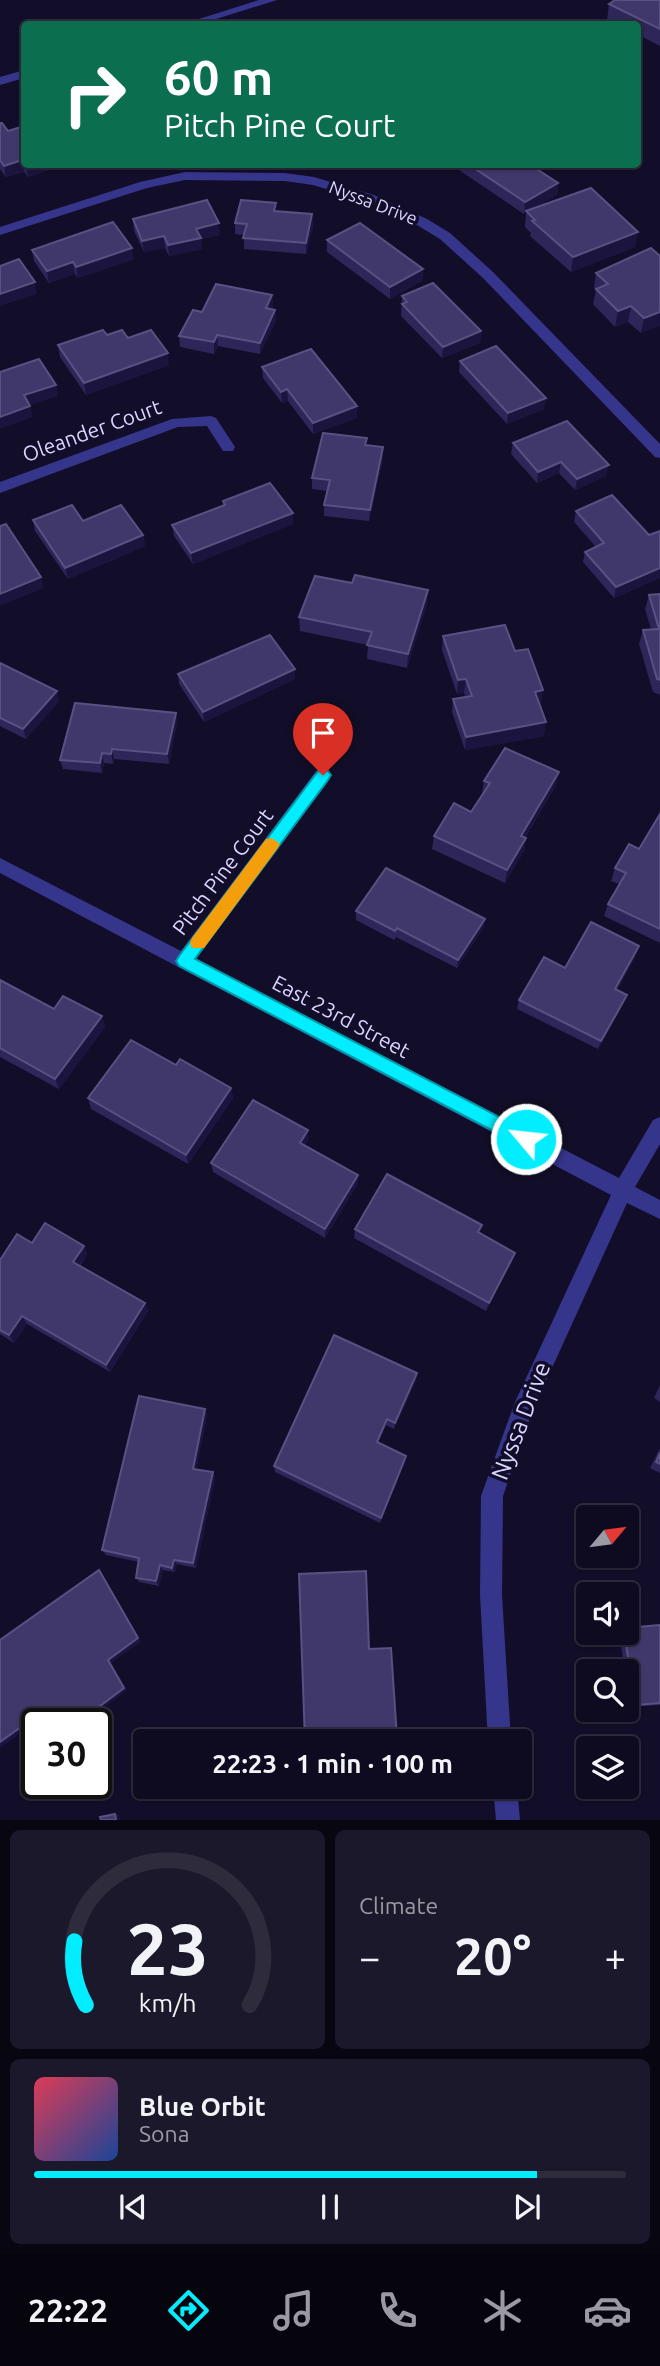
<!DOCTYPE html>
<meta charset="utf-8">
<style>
:root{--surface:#0e0a1f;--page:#1c182c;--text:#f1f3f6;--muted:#9b9aa4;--line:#2e2b3d;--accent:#02edff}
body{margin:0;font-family:Ubuntu,sans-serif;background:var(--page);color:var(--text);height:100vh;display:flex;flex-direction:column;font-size:26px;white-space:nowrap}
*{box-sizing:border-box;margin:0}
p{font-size:23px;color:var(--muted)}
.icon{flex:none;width:38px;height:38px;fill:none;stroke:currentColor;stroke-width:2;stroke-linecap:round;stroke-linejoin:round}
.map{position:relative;height:1820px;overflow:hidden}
.panel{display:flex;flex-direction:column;gap:10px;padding:10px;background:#080611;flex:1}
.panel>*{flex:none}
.guide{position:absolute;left:21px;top:21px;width:620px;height:147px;border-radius:7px;box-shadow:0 2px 5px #0004,0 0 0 2px var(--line);background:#0b6e4f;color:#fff;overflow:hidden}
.needle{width:46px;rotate:61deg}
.buttons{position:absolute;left:576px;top:1505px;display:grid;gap:14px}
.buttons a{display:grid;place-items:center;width:63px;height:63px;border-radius:7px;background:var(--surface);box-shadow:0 2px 5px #0004,0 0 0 2px var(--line);font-size:35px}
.speed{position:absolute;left:21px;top:1708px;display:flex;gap:14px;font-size:35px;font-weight:700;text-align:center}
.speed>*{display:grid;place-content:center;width:91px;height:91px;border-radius:50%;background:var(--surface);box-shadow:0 2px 5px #0004,0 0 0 2px var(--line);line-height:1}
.speed .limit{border:4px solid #111;border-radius:10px;background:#fff;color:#111}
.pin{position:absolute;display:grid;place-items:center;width:60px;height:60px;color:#fff;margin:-72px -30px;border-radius:50% 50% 50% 0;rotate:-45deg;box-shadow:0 0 7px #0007}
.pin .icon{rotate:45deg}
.me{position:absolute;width:77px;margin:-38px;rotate:298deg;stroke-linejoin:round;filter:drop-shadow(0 0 5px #0008)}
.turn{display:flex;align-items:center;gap:24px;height:147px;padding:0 28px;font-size:32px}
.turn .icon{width:91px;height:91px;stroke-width:2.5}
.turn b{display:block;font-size:49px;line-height:60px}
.big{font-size:52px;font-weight:600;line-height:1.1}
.panel .tile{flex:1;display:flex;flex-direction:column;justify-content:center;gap:10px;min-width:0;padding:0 24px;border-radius:10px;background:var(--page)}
.panel .dial{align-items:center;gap:0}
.dial svg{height:182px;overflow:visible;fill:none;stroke:var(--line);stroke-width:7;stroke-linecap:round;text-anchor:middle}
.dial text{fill:var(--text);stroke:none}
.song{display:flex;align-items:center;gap:21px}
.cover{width:84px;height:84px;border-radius:10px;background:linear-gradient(135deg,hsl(350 70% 55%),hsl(220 70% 35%))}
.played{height:7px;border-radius:4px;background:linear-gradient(90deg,var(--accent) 85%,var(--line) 85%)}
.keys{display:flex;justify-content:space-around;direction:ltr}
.heat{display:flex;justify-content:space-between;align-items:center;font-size:38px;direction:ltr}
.panel .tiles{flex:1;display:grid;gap:10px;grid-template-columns:1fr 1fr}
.tile:last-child{grid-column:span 2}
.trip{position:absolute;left:133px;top:1729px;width:399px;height:70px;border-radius:7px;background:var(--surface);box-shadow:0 2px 5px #0004,0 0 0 2px var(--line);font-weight:600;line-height:70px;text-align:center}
.menu{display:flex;height:112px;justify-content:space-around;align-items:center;background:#06040c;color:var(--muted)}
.menu .icon{width:49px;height:49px}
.menu .on{color:var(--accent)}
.menu b{font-size:32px;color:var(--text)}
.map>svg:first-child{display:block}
</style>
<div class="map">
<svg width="660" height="1820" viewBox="0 0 660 1820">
<rect width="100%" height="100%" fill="#120e29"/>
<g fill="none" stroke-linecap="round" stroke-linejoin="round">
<g fill="#36358c" fill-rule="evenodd">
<path d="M 259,0 L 277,0 L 200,24 L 183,24 Z"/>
<path d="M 24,70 L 24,78 L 0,85 L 0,77 Z"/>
<path d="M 185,172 L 285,173 L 314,177 L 374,195 L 427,219 L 450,233 L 493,272 L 660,444 L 660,458 L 655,457 L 483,278 L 440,239 L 417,225 L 366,201 L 313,185 L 285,181 L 185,180 L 147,188 L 0,235 L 0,227 L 140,182 Z"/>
<path d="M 211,416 L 216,418 L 235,447 L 233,451 L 223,451 L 207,426 L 178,427 L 0,493 L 0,482 L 172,419 Z"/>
<path d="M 323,768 L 329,770 L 331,775 L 329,780 L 196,959 L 619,1178 L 653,1120 L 660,1117 L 660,1144 L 635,1187 L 660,1200 L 660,1219 L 627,1203 L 532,1412 L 503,1496 L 502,1595 L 511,1741 L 488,1741 L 480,1595 L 481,1496 L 515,1402 L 611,1195 L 0,873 L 0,858 L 181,951 L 317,770 Z"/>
<path d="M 493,1787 L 517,1787 L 520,1820 L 496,1820 Z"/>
</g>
</g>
<g fill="#2e2559">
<path d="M 660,0 L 660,46 L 637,34 L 637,24 L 617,24 L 607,20 L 609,4 Z"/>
<path d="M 0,123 L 24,164 L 61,164 L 61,166 L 28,177 L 24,172 L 6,177 L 0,169 Z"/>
<path d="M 453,164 L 529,164 L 558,183 L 557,195 L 530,210 L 635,247 L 571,272 L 530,236 L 531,233 L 525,227 L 526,212 L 524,214 L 453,166 Z"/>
<path d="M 276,211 L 312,214 L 313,226 L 306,254 L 244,249 L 244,235 L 235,234 L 235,223 Z"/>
<path d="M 133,219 L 220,235 L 201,239 L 202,249 L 169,256 L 165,248 L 144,252 L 134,231 Z"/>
<path d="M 327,240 L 423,269 L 422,281 L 390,299 L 327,252 Z"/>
<path d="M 32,250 L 134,259 L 78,278 L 75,274 L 49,283 L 34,261 Z"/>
<path d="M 660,256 L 641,333 L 628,322 L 615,327 L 593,304 L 596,290 L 594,288 L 596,273 Z"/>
<path d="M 272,295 L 273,306 L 271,309 L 275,310 L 276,321 L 260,354 L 218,346 L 214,354 L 180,347 L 179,336 L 202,312 Z"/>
<path d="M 402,296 L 481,331 L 480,343 L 442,358 L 401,316 Z"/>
<path d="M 107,335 L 128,338 L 169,365 L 86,395 L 60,357 L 58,345 Z"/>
<path d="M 460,361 L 544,409 L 507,424 L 459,372 Z"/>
<path d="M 262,367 L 357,418 L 313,434 L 288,401 L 282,403 L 263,378 Z"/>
<path d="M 513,443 L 606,476 L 575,490 L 559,473 L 537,483 L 511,454 Z"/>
<path d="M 367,445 L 383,458 L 369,521 L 324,516 L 324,505 L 327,491 L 312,489 L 312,478 Z"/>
<path d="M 223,501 L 293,524 L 193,564 L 174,536 L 172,525 L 223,506 Z"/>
<path d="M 576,511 L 649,535 L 660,531 L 660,578 L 614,598 L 583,562 L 585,552 L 596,547 L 574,522 Z"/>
<path d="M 33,520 L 83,521 L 143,535 L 145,546 L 68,579 L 35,531 Z"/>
<path d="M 352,583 L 427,604 L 407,668 L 367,659 L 368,645 L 300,631 L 299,617 Z"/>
<path d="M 660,594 L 660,695 L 653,692 L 639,644 L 643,630 L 651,629 L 645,609 L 649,595 Z"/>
<path d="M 443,636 L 515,651 L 541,704 L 540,704 L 544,736 L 465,750 L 452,712 L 453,699 L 465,697 L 464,692 L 457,694 L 442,650 Z"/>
<path d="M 0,663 L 59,701 L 26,739 L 0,726 Z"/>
<path d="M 295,669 L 295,679 L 204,722 L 179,684 L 178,674 Z"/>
<path d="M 176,713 L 177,723 L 169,764 L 114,759 L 113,764 L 104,763 L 102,773 L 63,769 L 60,760 Z"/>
<path d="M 484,781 L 556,785 L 525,838 L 526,838 L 524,851 L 505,883 L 432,849 L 434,836 L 471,812 L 482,794 Z"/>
<path d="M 660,814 L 660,943 L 604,916 L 608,904 L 619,884 L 611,881 L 615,868 L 639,849 Z"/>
<path d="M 356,911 L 485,919 L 483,928 L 457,968 L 396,937 L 394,940 L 356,920 Z"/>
<path d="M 636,955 L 617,990 L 624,1003 L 598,1049 L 517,1009 L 519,1000 L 565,968 Z"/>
<path d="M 0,980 L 54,1009 L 102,1016 L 105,1027 L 59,1089 L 0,1057 Z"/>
<path d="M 176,1065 L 231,1088 L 233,1098 L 188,1164 L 91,1109 L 88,1098 Z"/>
<path d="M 308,1130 L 308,1140 L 305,1145 L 358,1175 L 357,1185 L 325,1238 L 213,1172 L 211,1163 Z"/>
<path d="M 355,1229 L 480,1233 L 512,1261 L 486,1311 L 354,1238 Z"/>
<path d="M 32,1243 L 84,1246 L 87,1254 L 80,1266 L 145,1303 L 148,1311 L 110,1372 L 27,1324 L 14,1343 L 0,1334 L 0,1260 Z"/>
<path d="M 417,1373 L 416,1380 L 394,1429 L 386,1425 L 378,1443 L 406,1456 L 405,1462 L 380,1523 L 275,1472 L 274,1466 Z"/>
<path d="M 660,1385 L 660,1402 L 654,1398 Z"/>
<path d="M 205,1409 L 207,1415 L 196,1470 L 213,1472 L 215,1478 L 196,1568 L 177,1564 L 175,1572 L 163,1570 L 159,1586 L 139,1582 L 136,1578 L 139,1562 L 106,1555 L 102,1550 Z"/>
<path d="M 660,1448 L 660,1473 L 650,1468 Z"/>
<path d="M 660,1625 L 660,1705 L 631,1707 L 626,1679 L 626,1671 L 625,1671 L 619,1633 L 626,1633 Z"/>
<path d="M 397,1738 L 396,1739 L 358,1741 L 305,1741 Z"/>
</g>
<g fill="#1b143e">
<path d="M 22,160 L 24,172 L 6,177 L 4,166 Z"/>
<path d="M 29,164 L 61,164 L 61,166 L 28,177 L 26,166 Z"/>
<path d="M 558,183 L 557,195 L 524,214 L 525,202 Z"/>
<path d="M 312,214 L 313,226 L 306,254 L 306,243 Z"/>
<path d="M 219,223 L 220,235 L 201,239 L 202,249 L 169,256 L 168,245 L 196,229 Z"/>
<path d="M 638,232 L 635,247 L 571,272 L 573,257 Z"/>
<path d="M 164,236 L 165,248 L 144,252 L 142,241 Z"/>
<path d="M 132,248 L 134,259 L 78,278 L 76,267 Z"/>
<path d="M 73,262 L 75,274 L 49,283 L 47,271 Z"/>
<path d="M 423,269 L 422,281 L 390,299 L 390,287 Z"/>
<path d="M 35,282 L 37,294 L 0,306 L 0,294 Z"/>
<path d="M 272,295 L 273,306 L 266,319 L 266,308 Z"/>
<path d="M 631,306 L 628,322 L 615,327 L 618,311 Z"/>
<path d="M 275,310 L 276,321 L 260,354 L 260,343 Z"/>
<path d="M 660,312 L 660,326 L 641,333 L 644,318 Z"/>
<path d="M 481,331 L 480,343 L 442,358 L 443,347 Z"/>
<path d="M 217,335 L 218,346 L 214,354 L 214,342 Z"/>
<path d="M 168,353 L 169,365 L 86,395 L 84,383 Z"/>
<path d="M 56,385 L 58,396 L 27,406 L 24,395 Z"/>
<path d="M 287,389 L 288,401 L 282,403 L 281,392 Z"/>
<path d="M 546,398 L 544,409 L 507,424 L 508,413 Z"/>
<path d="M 30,406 L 33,417 L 0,429 L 0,417 Z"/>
<path d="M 357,406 L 357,418 L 313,434 L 313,423 Z"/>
<path d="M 383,447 L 383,458 L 369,521 L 370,510 Z"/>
<path d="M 561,462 L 559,473 L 537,483 L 538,472 Z"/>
<path d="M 609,465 L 606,476 L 575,490 L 577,479 Z"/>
<path d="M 293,513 L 293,524 L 193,564 L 191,553 Z"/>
<path d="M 143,535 L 145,546 L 68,579 L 65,568 Z"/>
<path d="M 660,568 L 660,578 L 614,598 L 616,587 Z"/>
<path d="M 41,577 L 44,588 L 0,606 L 0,594 Z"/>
<path d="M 428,590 L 427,604 L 407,668 L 408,654 Z"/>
<path d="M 295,669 L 295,679 L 204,722 L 203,712 Z"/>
<path d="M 466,679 L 464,692 L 457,694 L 458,680 Z"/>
<path d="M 543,690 L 541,704 L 533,706 L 535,692 Z"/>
<path d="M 57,691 L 59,701 L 26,739 L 23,729 Z"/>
<path d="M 176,713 L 177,723 L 169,764 L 167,754 Z"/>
<path d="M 546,722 L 544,736 L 465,750 L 466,737 Z"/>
<path d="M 112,749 L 114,759 L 113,764 L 111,754 Z"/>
<path d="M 102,753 L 104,763 L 102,773 L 100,763 Z"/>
<path d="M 559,772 L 556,785 L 518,849 L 521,836 Z"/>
<path d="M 526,838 L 524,851 L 505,883 L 507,870 Z"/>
<path d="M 485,919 L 483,928 L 457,968 L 458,960 Z"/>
<path d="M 639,946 L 636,955 L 612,998 L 615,989 Z"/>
<path d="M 627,995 L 624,1003 L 598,1049 L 601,1041 Z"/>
<path d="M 102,1016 L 105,1027 L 59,1089 L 55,1079 Z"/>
<path d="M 231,1088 L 233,1098 L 188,1164 L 186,1155 Z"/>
<path d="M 308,1130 L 308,1140 L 301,1152 L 300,1143 Z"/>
<path d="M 358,1175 L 357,1185 L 325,1238 L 325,1229 Z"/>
<path d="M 84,1246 L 87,1254 L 76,1270 L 73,1262 Z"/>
<path d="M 515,1253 L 512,1261 L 486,1311 L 489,1303 Z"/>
<path d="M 145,1303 L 148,1311 L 110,1372 L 106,1365 Z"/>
<path d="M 22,1316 L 27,1324 L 14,1343 L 9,1335 Z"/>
<path d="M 417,1373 L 416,1380 L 394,1429 L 395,1423 Z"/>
<path d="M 205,1409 L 207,1415 L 195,1475 L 193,1469 Z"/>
<path d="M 387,1419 L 386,1425 L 376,1448 L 377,1442 Z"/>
<path d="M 406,1456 L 405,1462 L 380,1523 L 381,1518 Z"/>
<path d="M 213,1472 L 215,1478 L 196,1568 L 193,1563 Z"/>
<path d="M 174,1560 L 177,1564 L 175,1572 L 172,1568 Z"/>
<path d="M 160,1565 L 163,1570 L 159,1586 L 156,1581 Z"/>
<path d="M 99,1570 L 102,1574 L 141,1642 L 111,1663 L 127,1690 L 82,1724 L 76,1724 Z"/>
<path d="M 32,1719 L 37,1721 L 0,1748 L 0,1742 Z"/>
<path d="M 115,1814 L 119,1814 L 120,1820 L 116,1820 Z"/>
</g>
<g fill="#40386a" stroke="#585182" stroke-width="2">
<path d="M 615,0 L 660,0 L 660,29 L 609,4 Z"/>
<path d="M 0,123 L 2,123 L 8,131 L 24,126 L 24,164 L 22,160 L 4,166 L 0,160 Z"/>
<path d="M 468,164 L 529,164 L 558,183 L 525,202 Z"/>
<path d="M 591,188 L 638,232 L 573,257 L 532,221 L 535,220 L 526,211 Z"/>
<path d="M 207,200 L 219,223 L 196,229 L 201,238 L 168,245 L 164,236 L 142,241 L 133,219 Z"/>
<path d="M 241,200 L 276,203 L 274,211 L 312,214 L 306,243 L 243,238 L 247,224 L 235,223 Z"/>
<path d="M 113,222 L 132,248 L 76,267 L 73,262 L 47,271 L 32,250 Z"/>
<path d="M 360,223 L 423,269 L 390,287 L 327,240 Z"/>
<path d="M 651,248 L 660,256 L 660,312 L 644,318 L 631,306 L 618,311 L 596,289 L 608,284 L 596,273 Z"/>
<path d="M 19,259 L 35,282 L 0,294 L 0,266 Z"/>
<path d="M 433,283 L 481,331 L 443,347 L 402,304 L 407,302 L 402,296 Z"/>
<path d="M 216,284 L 272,295 L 266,308 L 275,310 L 260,343 L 217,335 L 214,342 L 179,336 L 193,310 L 202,312 Z"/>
<path d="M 103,330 L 107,335 L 122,330 L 128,338 L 151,330 L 168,353 L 84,383 L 58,345 Z"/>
<path d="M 496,346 L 546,398 L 508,413 L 460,361 Z"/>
<path d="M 311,349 L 357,406 L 313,423 L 287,389 L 281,392 L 262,367 Z"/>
<path d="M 39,359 L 56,385 L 24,395 L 30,406 L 0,417 L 0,372 Z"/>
<path d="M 567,421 L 609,465 L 577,479 L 561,462 L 538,472 L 513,443 Z"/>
<path d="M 323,433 L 367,438 L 365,445 L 383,447 L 370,510 L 324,505 L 330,480 L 312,478 Z"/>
<path d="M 270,483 L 293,513 L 191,553 L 172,525 L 225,505 L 223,501 Z"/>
<path d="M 612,495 L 649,535 L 660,531 L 660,568 L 616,587 L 585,552 L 604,543 L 576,511 Z"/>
<path d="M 72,505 L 83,521 L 121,505 L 143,535 L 65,568 L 33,520 Z"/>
<path d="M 6,524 L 41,577 L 0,594 L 0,526 Z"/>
<path d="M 355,575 L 428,590 L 408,654 L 367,645 L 372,632 L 299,617 L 315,576 L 352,583 Z"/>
<path d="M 660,594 L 660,680 L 657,679 L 643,630 L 659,629 L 649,595 Z"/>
<path d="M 505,625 L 515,651 L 528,649 L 543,690 L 535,692 L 546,722 L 466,737 L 453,699 L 472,696 L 466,679 L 458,680 L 443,636 Z"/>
<path d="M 270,635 L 295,669 L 203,712 L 178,674 Z"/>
<path d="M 0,663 L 57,691 L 23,729 L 0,718 Z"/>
<path d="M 75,703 L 176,713 L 167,754 L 112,749 L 111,754 L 102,753 L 100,763 L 60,760 Z"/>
<path d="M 505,748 L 559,772 L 521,836 L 526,838 L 507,870 L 434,836 L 454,803 L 471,812 L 490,783 L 484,781 Z"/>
<path d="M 660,814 L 660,929 L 608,904 L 626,873 L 615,868 L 629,844 L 639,849 Z"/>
<path d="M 386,868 L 485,919 L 458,960 L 397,928 L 395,931 L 356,911 Z"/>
<path d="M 591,922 L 639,946 L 615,989 L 627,995 L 601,1041 L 519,1000 L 544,957 L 565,968 Z"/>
<path d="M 0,980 L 54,1009 L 63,996 L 102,1016 L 55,1079 L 0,1048 Z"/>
<path d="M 131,1040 L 176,1065 L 180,1059 L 231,1088 L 186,1155 L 88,1098 Z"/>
<path d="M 253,1100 L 308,1130 L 300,1143 L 358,1175 L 325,1229 L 211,1163 Z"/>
<path d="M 387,1174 L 482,1225 L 478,1232 L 515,1253 L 489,1303 L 355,1229 Z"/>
<path d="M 45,1223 L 84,1246 L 73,1262 L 145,1303 L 106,1365 L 22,1316 L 9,1335 L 0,1330 L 0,1260 L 17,1234 L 32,1243 Z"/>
<path d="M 334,1335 L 417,1373 L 395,1423 L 387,1419 L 377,1442 L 406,1456 L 381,1518 L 274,1466 Z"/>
<path d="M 139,1396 L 205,1409 L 193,1469 L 213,1472 L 193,1563 L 174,1560 L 172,1568 L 160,1565 L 156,1581 L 136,1578 L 139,1558 L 102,1550 Z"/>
<path d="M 660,1453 L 660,1464 L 656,1462 Z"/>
<path d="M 99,1570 L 138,1638 L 108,1660 L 124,1688 L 76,1724 L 37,1724 L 37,1728 L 32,1719 L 0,1742 L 0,1640 Z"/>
<path d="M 366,1571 L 369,1649 L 391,1648 L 397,1738 L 330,1741 L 305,1741 L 299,1574 Z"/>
<path d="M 660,1625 L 660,1703 L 636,1705 L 624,1633 L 626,1633 L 626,1628 Z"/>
<path d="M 115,1814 L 116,1820 L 101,1820 L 100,1817 Z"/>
</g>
<path fill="#02edff" stroke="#019aa6" stroke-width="2" d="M 323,769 L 328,771 L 331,775 L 328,780 L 195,959 L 532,1134 L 534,1139 L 532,1145 L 526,1147 L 520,1145 L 179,966 L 176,961 L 179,956 L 318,771 Z"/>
<path fill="#f59e0b" d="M 272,838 L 280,844 L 277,849 L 204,948 L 192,948 L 190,943 L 192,938 L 266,839 Z"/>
<g text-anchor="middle" stroke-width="7" stroke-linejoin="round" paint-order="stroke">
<g font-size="18" fill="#dad6ff" stroke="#120e29">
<text transform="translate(373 203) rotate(21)" y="6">Nyssa Drive</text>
</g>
<g font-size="21" fill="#dad6ff" stroke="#120e29">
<text transform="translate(92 431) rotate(-20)" y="7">Oleander Court</text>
<text transform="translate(223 872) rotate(-53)" y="7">Pitch Pine Court</text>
<text transform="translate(341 1017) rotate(28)" y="7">East 23rd Street</text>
</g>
<g font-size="24" fill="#dad6ff" stroke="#120e29">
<text transform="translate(521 1421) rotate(-69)" y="8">Nyssa Drive</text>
</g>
</g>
</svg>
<div class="buttons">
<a><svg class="needle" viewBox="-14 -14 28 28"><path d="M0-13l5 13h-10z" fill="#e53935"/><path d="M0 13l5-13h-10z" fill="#9b9aa4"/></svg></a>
<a><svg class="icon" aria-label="sound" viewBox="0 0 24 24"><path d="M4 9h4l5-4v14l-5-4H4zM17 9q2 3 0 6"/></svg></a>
<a><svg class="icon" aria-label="search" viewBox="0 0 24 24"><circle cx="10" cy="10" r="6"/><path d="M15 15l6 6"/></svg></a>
<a><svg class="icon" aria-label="layers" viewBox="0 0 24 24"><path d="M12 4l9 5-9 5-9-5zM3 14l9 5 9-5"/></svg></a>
</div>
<div class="speed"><div class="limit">30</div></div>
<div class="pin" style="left:323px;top:775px;background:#d93025"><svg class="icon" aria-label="arrive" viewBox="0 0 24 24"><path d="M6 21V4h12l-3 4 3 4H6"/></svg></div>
<svg class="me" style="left:526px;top:1139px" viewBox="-20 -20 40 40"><circle r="17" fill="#02edff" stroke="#fff" stroke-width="3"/><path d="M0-11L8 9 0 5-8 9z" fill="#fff"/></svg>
<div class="trip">22:23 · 1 min · 100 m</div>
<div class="guide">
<div class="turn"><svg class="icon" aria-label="right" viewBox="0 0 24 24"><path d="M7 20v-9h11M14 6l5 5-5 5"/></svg><div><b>60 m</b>Pitch Pine Court</div></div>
</div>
</div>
<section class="panel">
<div class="tiles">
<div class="tile dial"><svg viewBox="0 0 100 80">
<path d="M14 69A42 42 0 1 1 86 69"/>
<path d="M14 69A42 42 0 0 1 9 41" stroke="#02edff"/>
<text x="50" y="56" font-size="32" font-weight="700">23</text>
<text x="50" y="72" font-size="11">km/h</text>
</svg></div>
<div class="tile"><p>Climate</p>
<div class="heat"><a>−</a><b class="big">20°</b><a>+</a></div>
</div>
<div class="tile">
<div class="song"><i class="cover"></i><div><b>Blue Orbit</b><p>Sona</p></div></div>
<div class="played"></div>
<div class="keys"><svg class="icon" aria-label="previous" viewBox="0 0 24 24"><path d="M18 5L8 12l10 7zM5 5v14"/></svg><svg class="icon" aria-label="pause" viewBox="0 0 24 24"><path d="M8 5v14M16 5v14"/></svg><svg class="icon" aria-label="next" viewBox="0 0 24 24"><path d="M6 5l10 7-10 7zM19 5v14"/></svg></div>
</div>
</div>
</section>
<nav class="menu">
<b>22:22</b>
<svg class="icon on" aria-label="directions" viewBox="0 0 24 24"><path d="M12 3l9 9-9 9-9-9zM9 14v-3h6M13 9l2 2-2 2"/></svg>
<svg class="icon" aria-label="music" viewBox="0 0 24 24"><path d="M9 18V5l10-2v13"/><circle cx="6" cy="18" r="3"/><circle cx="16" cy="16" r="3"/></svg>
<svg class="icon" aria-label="phone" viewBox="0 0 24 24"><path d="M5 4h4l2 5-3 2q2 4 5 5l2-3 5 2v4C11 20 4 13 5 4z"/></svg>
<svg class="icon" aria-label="climate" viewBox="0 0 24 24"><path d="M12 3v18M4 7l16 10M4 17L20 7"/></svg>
<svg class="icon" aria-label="car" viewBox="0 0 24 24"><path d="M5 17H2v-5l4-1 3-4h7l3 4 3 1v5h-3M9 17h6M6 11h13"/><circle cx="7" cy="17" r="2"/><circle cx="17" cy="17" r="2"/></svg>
</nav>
